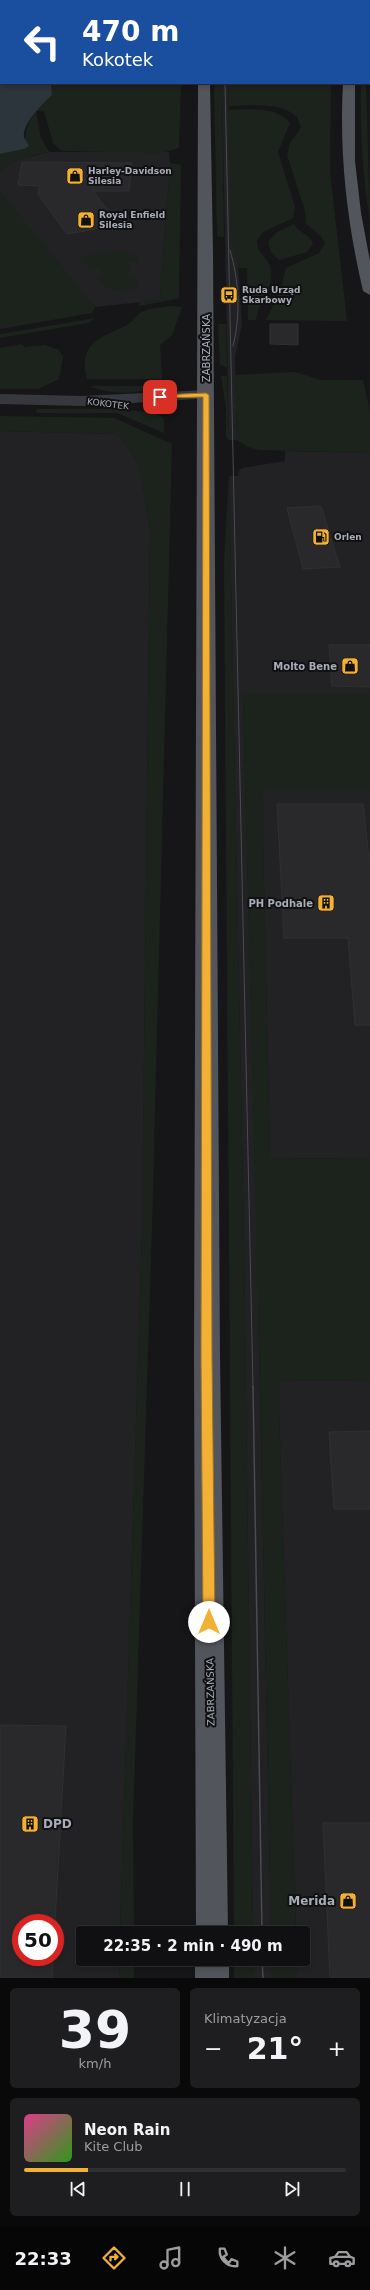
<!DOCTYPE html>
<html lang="pl">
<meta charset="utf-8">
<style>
:root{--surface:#101012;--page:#1e1e20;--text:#f1f3f6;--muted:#9c9d9f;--line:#303032;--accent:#f2b134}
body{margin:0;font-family:"DejaVu Sans",sans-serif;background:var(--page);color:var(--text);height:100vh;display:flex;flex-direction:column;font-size:15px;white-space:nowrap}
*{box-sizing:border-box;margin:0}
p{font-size:13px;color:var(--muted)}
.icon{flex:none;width:22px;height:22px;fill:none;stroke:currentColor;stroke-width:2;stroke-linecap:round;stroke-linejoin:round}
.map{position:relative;height:1978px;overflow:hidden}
.drawer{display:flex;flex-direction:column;gap:10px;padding:10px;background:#09090a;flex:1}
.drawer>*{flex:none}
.top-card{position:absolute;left:0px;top:0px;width:370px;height:84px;box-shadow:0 2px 6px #0003,0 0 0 1px var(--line);background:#1a4fa0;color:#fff;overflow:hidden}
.speed{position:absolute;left:12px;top:1914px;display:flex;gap:8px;font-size:20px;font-weight:700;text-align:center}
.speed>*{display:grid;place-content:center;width:52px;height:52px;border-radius:50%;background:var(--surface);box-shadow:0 2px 6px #0003,0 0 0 1px var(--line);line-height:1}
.speed .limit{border:6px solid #d22;background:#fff;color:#111}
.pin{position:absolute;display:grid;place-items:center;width:34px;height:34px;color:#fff;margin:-17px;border-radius:8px;box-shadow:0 2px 6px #0006}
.me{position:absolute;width:44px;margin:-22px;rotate:0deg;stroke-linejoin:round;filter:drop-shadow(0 0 3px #0008)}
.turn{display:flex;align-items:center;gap:14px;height:84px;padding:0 16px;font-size:18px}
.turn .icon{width:52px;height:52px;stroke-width:2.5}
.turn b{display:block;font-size:28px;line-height:34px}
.big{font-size:30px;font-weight:600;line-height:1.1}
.drawer .card{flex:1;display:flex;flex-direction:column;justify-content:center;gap:6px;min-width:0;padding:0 14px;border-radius:6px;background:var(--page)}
.drawer .dial{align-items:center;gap:0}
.dial b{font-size:52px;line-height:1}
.song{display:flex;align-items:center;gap:12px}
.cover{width:48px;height:48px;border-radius:6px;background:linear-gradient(135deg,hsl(330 70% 55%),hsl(110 70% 35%))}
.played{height:4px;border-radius:2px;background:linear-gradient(90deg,var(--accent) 20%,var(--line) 20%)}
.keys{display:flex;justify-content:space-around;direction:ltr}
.heat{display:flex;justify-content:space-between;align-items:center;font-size:22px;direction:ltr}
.drawer .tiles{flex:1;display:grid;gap:10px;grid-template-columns:1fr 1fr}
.card:last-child{grid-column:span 2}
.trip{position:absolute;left:76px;top:1926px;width:234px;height:40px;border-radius:4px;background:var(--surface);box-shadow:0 2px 6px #0003,0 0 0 1px var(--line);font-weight:600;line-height:40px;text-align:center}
.menu{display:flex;height:64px;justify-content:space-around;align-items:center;background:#060607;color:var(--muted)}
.menu .icon{width:28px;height:28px}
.menu .on{color:var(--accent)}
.menu b{font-size:18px;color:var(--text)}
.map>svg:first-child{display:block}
</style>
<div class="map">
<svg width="370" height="1978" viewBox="0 0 370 1978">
<rect width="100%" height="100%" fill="#161618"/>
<g fill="#222225" fill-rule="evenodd">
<path d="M 222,83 L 228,83 L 232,242 L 238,262 L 242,324 L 235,357 L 237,440 L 229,440 Z"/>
<path d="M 49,152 L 169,152 L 170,163 L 160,300 L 95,307 L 10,206 L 0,191 L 0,173 L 10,164 L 23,158 Z"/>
<path d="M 0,431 L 118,434 L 140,466 L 150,530 L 142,1233 L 120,1933 L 83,1933 L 83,1959 L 120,1959 L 119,1978 L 0,1978 ZM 21,1923 L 55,1923 L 55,1957 L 21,1957 Z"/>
<path d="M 285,451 L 370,453 L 370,695 L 243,695 L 257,1243 L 271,1933 L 253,1933 L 244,1242 L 229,476 L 238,476 L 239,471 L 242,468 L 285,461 Z"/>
<path d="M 262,791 L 370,791 L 370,1159 L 270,1158 Z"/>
<path d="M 278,1380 L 370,1381 L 370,1978 L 297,1978 L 297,1959 L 303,1959 L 303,1933 L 296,1933 Z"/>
<rect x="254" y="1959" width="17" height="19"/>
</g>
<g fill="#1c231d">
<path d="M 51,83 L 181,83 L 179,148 L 161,153 L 62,151 L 53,143 L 44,111 L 36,111 L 41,138 L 49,152 C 30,155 14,159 0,173 L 0,154 L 24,149 C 25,124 33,111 52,95 Z"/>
<path d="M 214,83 L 222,83 L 224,237 L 217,236 Z"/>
<path d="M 228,83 L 331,83 L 330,172 L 347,321 L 266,320 L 280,292 L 286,268 L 319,253 L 325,243 L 320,235 L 306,224 L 305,211 L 287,155 L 290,143 L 301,128 L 297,117 C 280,101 250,106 229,106 Z"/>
<path d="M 361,83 L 366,83 L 370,220 C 362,175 360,129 361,83 Z"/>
<path d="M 228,110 C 248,110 277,105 290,123 L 278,152 L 295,207 L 293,218 L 263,232 L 257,241 C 257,255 269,258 271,269 C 274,290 258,302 256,320 L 248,320 L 247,268 L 239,268 L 232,242 Z"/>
<path d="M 170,163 L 181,165 L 179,297 L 176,299 L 139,306 L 140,302 L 160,300 Z"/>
<path d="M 0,191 L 91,301 L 95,307 L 92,313 L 0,329 Z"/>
<path d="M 294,224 C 299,234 311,234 313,244 L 307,252 L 279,260 L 271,252 L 268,242 L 277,232 Z"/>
<path d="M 128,251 L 138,256 L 138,262 L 129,262 L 129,277 L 138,277 L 138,283 C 127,297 105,291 96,278 L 104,276 L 97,267 L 89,269 L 82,260 L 91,254 Z"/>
<path d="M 169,306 L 182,307 L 172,335 L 160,345 L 162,379 L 87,379 C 78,344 98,339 125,326 C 131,323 134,319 139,314 C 146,308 160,308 169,306 Z"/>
<path d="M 96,318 L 88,323 L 0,338 L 0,334 Z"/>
<path d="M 218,324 L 226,324 L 227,368 L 220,365 Z"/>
<path d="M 22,344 L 24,347 L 45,345 L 59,350 L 63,357 L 59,379 L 38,389 L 0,389 L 0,348 Z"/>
<path d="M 295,372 L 321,380 L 363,380 L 370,411 L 370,453 L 259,450 L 248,447 L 237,440 L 235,375 Z"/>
<path d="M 221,376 L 227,376 L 229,441 L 226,437 L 226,408 Z"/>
<path d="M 89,386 L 159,386 C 137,395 111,395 89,386 Z"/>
<path d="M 37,409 C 58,409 153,406 164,418 L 164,433 L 117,413 L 36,413 Z"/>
<path d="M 0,416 L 114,418 L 172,444 L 152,1228 L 133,1821 L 134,1933 L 120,1933 L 142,1233 L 150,530 L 140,466 L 118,434 L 0,431 Z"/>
<path d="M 229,475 L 244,1242 L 253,1933 L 234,1933 L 224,562 Z"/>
<path d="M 243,694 L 370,695 L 370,791 L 262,791 L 270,1158 L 370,1159 L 370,1381 L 278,1380 L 296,1933 L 271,1933 L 260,1380 Z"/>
<path d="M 120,1959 L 134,1959 L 134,1978 L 119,1978 Z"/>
<rect x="234" y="1959" width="20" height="19"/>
<rect x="271" y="1959" width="26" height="19"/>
</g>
<path fill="#2c353c" d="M 0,0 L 51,0 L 1,1 L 1,83 L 51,83 L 52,95 C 43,103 22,124 24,137 C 25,140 28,143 29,146 L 24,149 L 0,154 Z"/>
<g fill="#29292c" stroke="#303034">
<path d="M 22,162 L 132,163 L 129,191 L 93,191 L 119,225 L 67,234 L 38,194 L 40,186 L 18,185 Z"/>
<path d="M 270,324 L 298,324 L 298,345 L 270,344 Z"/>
<path d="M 321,506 L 340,567 L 303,569 L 287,508 Z"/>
<path d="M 329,645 L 370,645 L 370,687 L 332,686 Z"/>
<path d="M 277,804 L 363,804 L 370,868 L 370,1025 L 355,1025 L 348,938 L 284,938 Z"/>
<path d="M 370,1431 L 370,1509 L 334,1509 L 329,1432 Z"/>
<path d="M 0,1725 L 66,1726 L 55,1923 L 21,1923 L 21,1957 L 53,1957 L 52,1978 L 0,1978 Z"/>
<path d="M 323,1823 L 370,1823 L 370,1978 L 330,1978 Z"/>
</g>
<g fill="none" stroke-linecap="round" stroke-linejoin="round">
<path fill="#37383d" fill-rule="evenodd" d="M 206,390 L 211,392 L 214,395 L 211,398 L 83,406 L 0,404 L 0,394 L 83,396 Z"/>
<g fill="#53555c" fill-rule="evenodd">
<rect x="198" y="0" width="10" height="1"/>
<rect x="354" y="0" width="10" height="1"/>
<path d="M 198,83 L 210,83 L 213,254 L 220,1357 L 228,1933 L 196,1933 L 194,1357 Z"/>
<path d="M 343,83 L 355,83 L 355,161 L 361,213 L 370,261 L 370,295 L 363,291 C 347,222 339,154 343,83 Z"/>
<rect x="195" y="1959" width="34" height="19"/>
</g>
<g stroke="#4a4c52" stroke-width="1">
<path d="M 225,83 L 253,1387"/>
<path d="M 230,250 C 239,281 241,314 233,346"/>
</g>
<g stroke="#4a4c52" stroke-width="1.5">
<path d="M 253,1386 L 262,1933"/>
<path d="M 262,1959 L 263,1978"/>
</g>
</g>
<path fill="#f2b134" stroke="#9d7322" d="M 206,393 L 209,395 L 212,1357 L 215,1622 L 213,1626 L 209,1627 L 205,1626 L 203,1622 L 201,1357 L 203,397 L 160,398 L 156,397 L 160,395 Z"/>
<defs>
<symbol id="shop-square" viewBox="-11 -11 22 22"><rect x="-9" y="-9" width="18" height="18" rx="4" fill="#f2b134" stroke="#111113"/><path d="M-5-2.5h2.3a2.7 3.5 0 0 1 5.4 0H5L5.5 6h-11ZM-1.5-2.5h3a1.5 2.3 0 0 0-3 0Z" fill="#111"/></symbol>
<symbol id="bus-square" viewBox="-11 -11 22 22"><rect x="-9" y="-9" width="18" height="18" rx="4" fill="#f2b134" stroke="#111113"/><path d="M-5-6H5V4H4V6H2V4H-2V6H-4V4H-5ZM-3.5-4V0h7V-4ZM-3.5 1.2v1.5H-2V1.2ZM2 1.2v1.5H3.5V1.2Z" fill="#111"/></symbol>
<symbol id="fuel-square" viewBox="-11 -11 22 22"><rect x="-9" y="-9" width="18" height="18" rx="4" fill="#f2b134" stroke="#111113"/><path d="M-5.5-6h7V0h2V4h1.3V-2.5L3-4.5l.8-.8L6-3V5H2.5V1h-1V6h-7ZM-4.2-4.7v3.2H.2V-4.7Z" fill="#111"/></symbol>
<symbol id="building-square" viewBox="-11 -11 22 22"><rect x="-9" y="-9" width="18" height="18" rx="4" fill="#f2b134" stroke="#111113"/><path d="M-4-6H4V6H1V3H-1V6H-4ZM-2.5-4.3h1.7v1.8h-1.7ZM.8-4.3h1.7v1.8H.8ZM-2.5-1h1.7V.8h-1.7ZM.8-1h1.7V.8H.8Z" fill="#111"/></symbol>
</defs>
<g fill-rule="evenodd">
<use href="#shop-square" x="65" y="166" width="20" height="20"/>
<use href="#shop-square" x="76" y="210" width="20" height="20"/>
<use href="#bus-square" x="219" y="285" width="20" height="20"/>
<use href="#fuel-square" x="311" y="527" width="20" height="20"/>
<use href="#shop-square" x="340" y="656" width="20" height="20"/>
<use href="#building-square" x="316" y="893" width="20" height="20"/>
<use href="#building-square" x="20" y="1814" width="20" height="20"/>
<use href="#shop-square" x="338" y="1891" width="20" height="20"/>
</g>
<g text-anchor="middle" stroke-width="4" stroke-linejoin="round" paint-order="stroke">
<g font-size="9" font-weight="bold" fill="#a8adb8" stroke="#111113" text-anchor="start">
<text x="88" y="174">Harley-Davidson<tspan x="88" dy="10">Silesia</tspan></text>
<text x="99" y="218">Royal Enfield<tspan x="99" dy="10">Silesia</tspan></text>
<text x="242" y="293">Ruda Urząd<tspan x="242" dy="10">Skarbowy</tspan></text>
<text x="334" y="540">Orlen</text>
</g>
<g font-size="9" fill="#a8adb8" stroke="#111113">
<text transform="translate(108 404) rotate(7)" y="3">KOKOTEK</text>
</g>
<g font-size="10" fill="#a8adb8" stroke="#111113">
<text transform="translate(206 348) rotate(-90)" y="4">ZABRZAŃSKA</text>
<text transform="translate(210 1692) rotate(-91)" y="4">ZABRZAŃSKA</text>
</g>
<g font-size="10" font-weight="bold" fill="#a8adb8" stroke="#111113" text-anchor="end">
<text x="337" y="670">Molto Bene</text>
<text x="313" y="907">PH Podhale</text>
</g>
<g font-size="12" font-weight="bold" fill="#a8adb8" stroke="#111113" text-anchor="start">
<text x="43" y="1828">DPD</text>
<text x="335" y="1905" text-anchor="end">Merida</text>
</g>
</g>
</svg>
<div class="speed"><div class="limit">50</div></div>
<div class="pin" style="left:160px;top:397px;background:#d93025"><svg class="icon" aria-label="arrive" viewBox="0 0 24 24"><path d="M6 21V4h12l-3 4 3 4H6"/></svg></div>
<svg class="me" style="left:209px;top:1622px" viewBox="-20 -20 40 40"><circle r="19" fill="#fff"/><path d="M0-13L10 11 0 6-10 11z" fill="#f2b134"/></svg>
<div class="trip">22:35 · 2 min · 490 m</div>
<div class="top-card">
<div class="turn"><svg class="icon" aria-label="left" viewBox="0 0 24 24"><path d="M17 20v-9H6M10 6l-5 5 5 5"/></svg><div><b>470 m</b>Kokotek</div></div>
</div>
</div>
<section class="drawer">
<div class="tiles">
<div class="card dial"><b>39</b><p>km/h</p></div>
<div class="card"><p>Klimatyzacja</p>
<div class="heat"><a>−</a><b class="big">21°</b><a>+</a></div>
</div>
<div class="card">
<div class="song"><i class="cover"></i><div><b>Neon Rain</b><p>Kite Club</p></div></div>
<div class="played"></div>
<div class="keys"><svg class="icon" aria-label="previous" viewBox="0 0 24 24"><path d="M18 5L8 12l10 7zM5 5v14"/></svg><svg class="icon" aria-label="pause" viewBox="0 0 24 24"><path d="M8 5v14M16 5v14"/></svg><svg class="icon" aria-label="next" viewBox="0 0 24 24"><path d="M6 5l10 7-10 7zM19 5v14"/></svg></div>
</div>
</div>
</section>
<nav class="menu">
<b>22:33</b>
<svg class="icon on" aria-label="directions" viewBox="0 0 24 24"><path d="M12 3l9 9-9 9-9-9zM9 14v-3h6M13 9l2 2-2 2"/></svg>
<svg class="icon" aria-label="music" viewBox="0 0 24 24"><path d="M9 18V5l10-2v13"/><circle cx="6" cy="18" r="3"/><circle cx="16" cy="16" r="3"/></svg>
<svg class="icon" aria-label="phone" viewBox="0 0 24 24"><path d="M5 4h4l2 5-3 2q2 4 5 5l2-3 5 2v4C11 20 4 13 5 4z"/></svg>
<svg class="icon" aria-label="climate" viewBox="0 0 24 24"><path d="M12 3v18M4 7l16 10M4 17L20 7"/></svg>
<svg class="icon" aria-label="car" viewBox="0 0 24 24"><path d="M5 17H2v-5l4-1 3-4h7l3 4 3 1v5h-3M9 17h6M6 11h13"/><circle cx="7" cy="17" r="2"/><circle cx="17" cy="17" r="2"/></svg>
</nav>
